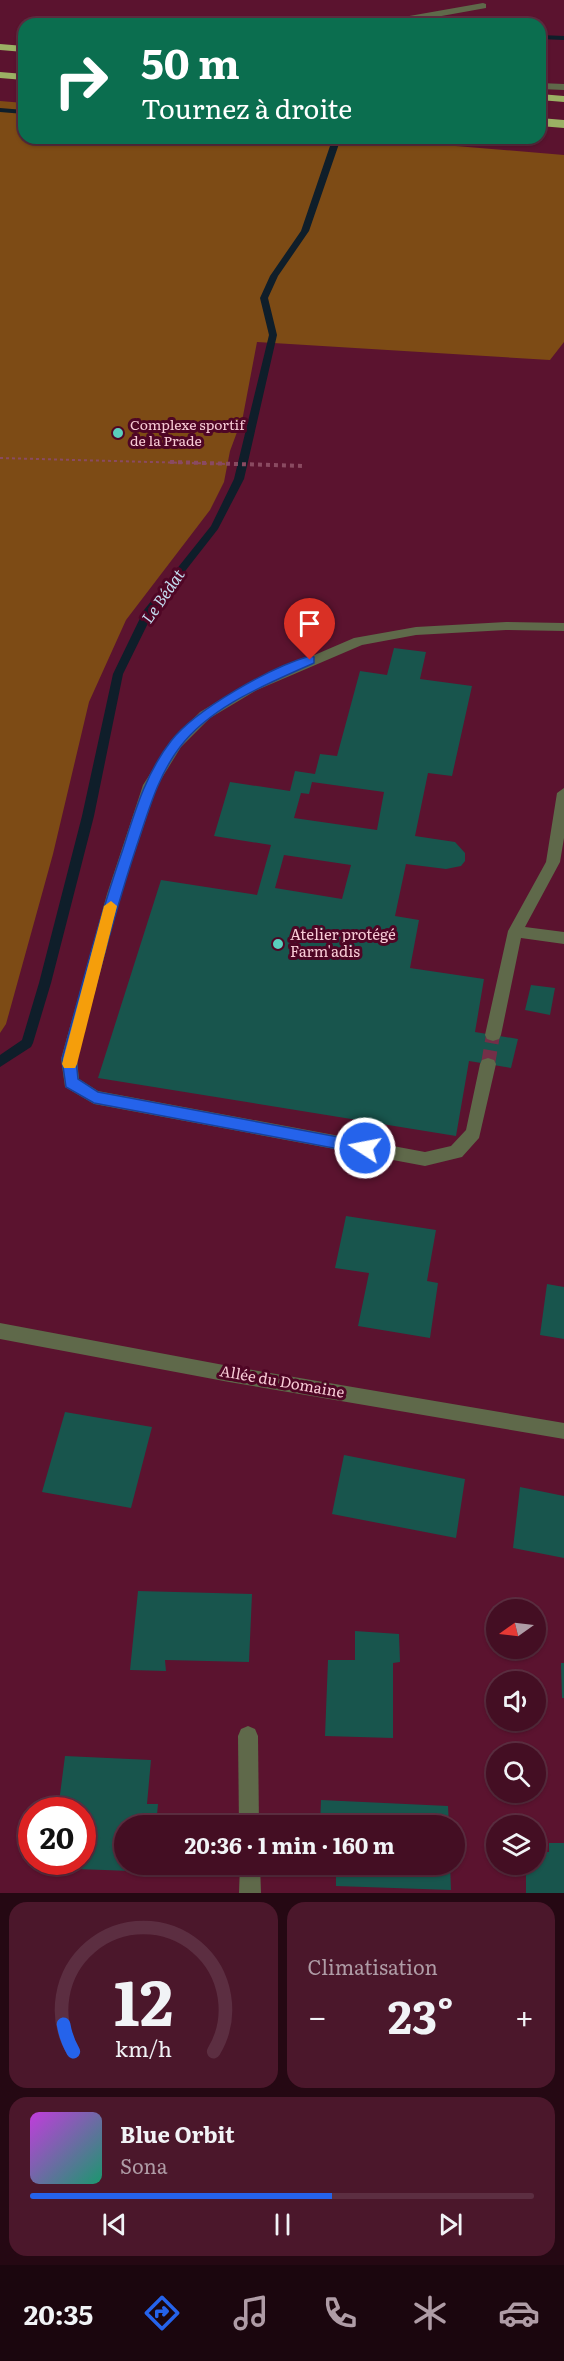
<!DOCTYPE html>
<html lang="fr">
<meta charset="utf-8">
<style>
:root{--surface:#440e23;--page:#4b172b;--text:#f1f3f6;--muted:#af9ca6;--line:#5c2e41;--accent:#2563eb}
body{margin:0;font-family:Literata,serif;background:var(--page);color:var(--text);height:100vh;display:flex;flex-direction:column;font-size:22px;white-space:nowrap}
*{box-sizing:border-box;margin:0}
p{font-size:20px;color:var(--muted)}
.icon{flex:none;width:33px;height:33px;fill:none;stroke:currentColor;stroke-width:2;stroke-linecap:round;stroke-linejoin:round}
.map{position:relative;height:1893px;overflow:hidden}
.side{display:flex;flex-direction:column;gap:9px;padding:9px;background:#250813;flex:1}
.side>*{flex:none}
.top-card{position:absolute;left:18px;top:18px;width:528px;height:126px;border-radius:18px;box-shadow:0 2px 4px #0004,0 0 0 2px var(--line);background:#0b6e4f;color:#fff;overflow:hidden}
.needle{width:39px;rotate:256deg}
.tools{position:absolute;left:486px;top:1599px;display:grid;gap:12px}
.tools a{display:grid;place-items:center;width:60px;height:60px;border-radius:50%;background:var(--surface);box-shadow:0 2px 4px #0004,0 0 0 2px var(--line);font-size:30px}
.speed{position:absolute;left:18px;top:1797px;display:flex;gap:12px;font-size:30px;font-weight:700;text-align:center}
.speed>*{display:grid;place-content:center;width:78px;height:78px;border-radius:50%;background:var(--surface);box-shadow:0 2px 4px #0004,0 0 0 2px var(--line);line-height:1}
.speed .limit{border:9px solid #d22;background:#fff;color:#111}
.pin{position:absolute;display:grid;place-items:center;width:51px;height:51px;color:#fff;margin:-62px -26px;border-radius:50% 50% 50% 0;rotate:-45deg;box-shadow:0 0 6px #0007}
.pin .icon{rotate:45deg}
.me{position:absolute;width:66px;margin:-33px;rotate:281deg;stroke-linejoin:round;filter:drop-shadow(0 0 4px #0008)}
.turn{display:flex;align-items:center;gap:21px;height:126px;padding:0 24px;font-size:27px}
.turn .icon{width:78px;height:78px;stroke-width:2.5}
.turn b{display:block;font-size:42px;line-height:51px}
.big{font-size:45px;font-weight:700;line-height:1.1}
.side .widget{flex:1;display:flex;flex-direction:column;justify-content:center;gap:9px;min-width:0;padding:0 21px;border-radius:18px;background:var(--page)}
.side .dial{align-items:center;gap:0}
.dial svg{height:156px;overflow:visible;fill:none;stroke:var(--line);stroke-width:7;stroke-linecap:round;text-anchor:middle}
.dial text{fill:var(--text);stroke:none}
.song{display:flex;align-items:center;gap:18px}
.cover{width:72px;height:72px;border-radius:9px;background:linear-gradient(135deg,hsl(290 70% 55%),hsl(160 70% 35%))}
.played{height:6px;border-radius:3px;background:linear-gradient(90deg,var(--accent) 60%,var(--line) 60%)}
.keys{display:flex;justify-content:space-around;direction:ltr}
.heat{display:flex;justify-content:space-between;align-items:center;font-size:33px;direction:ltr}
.side .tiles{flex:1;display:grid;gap:9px;grid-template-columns:1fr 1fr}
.widget:last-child{grid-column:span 2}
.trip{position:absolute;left:114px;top:1815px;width:351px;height:60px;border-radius:30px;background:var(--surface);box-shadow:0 2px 4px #0004,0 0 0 2px var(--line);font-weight:700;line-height:60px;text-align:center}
.dock{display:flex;height:96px;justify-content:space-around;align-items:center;background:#1b060e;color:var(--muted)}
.dock .icon{width:42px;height:42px}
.dock .active{color:var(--accent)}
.dock b{font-size:27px;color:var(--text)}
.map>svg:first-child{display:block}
</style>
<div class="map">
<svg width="564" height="1893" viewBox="0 0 564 1893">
<rect width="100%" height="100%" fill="#5b132f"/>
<path fill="#7d4b15" d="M 0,101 L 24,103 L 24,138 L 359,138 L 564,155 L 564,342 L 550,360 L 257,342 L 243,416 L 230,451 L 224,482 L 210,510 L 126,620 L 89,702 L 53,854 L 6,1024 L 0,1033 Z"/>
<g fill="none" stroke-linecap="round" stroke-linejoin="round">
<g fill="#0f1e2a" fill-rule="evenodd">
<path d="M 540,35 L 564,36 L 564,40 L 540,39 Z"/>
<path d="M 0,108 L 24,110 L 24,114 L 0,112 Z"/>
<path d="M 244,138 L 332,141 L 333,138 L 341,138 L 309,231 L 278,276 L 268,298 L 277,335 L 244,479 L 218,529 L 154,611 L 123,674 L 94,816 L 51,983 L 33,1043 L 31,1047 L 0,1067 L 0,1055 L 22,1040 L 39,983 L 82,816 L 113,674 L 144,610 L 211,526 L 234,479 L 269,335 L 260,298 L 270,276 L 301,231 L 330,146 L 248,140 Z"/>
</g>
</g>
<g fill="#18554d" fill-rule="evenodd">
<path d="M 394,648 L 426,652 L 420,679 L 472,686 L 452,776 L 428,773 L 415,836 L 455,842 L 465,853 L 465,861 L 461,866 L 446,869 L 406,864 L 395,916 L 419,920 L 410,968 L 484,979 L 475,1032 L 518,1039 L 511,1068 L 469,1061 L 456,1136 L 98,1078 L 161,880 L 257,895 L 271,845 L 214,836 L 230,782 L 290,791 L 295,771 L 315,774 L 320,754 L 337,756 L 360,671 L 387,675 ZM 312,782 L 384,792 L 377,830 L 294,818 L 301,793 L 309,794 ZM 284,855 L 351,865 L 342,899 L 275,888 Z"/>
<path d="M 531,985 L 555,988 L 550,1015 L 525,1010 Z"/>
<path d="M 346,1216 L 436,1230 L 427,1281 L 438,1283 L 430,1338 L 358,1326 L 369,1273 L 335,1268 Z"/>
<path d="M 547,1284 L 564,1287 L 564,1339 L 540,1335 Z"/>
<path d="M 65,1412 L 152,1427 L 131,1508 L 42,1492 Z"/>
<path d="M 344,1455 L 465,1479 L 456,1538 L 332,1514 Z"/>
<path d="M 520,1487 L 564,1496 L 564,1558 L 513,1548 Z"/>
<path d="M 138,1591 L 252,1594 L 249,1662 L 165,1660 L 166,1671 L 130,1670 Z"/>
<path d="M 355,1631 L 399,1634 L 400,1662 L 393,1663 L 393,1738 L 325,1736 L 328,1660 L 355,1660 Z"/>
<path d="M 561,1663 L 564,1663 L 564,1698 L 562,1698 Z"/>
<path d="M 65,1756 L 151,1760 L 147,1804 L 158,1804 L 156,1826 L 124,1826 L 124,1864 L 157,1864 L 157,1872 L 51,1868 L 52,1862 L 82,1862 L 82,1810 L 58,1810 Z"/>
<path d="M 321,1800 L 448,1806 L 449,1826 L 320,1826 Z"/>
<path d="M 549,1843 L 564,1843 L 564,1893 L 526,1893 L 526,1864 L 536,1864 L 536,1852 L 549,1852 Z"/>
<path d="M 336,1864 L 450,1864 L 451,1890 L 336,1886 Z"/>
</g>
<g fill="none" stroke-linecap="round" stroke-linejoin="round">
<path stroke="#732f48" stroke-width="14" stroke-dasharray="14 7" stroke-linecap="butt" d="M 488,1064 L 493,1035"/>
<path stroke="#8a4a61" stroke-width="2" stroke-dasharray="3 3" stroke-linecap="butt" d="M 0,458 L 227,464"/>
<path stroke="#8a4a61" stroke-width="4" stroke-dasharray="4 4" stroke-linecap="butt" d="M 170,462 L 305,466"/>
<g fill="#5f694a" fill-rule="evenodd">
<path d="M 483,3 L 486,4 L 486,8 L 397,24 L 376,24 L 381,21 Z"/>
<path d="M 540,83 L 564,84 L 564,90 L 540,89 Z"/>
<path d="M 506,622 L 564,623 L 564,631 L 506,630 L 416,635 L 362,645 L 257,690 L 210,718 L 181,747 L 157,786 L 121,894 L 77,1059 L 79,1079 L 98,1091 L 425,1152 L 451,1146 L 466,1130 L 480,1064 L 482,1060 L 488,1058 L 494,1060 L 496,1064 L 479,1138 L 462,1157 L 425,1166 L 94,1104 L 65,1087 L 61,1059 L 107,894 L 143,785 L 171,741 L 200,712 L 247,684 L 354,638 L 416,627 Z"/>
<path d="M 564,788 L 564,838 L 560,862 L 525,927 L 564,932 L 564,944 L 521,938 L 501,1035 L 499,1039 L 493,1041 L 487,1039 L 485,1035 L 508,931 L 546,862 L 557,793 Z"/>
<path d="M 0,1323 L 229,1366 L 564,1423 L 564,1439 L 229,1382 L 0,1339 Z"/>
<path d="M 248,1726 L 255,1729 L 258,1736 L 259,1826 L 239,1826 L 238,1736 L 241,1729 Z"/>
<path d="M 240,1864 L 260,1864 L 261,1893 L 239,1893 Z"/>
</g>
<g fill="#9bb164" fill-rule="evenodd">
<path d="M 0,44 L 24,46 L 24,52 L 0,50 Z"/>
<path d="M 0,72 L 24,74 L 24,80 L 0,78 Z"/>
<path d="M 540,94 L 564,96 L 564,102 L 540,100 Z"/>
<path d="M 540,118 L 564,120 L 564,128 L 540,126 Z"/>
</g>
</g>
<path fill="#2563eb" stroke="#184099" stroke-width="1.5" d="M 310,656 L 314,657 L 314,663 C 268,684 212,705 180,747 C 157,777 148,813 136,848 C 113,917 95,988 76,1059 L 78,1079 L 98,1092 L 365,1142 L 371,1144 L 373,1148 L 371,1152 L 365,1154 L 94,1103 L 66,1087 L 62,1059 C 81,989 99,918 123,849 C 135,811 146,773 171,741 C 196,709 271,667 310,656 Z"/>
<path fill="#f59e0b" d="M 111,901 L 117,906 L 77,1064 L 75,1068 L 64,1068 L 62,1064 L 104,906 Z"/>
<g fill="#5acebd" stroke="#4f0625" stroke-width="2">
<circle cx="118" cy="433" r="6"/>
<circle cx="278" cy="944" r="6"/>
</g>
<g text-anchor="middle" stroke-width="6" stroke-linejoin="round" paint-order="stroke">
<g font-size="14" fill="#f8cbd6" stroke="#4f0625" text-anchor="start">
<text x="130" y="430">Complexe sportif<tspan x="130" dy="16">de la Prade</tspan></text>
</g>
<g font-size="15" fill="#f8cbd6" stroke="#4f0625" text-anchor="start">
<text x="290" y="940">Atelier protégé<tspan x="290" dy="17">Farm'adis</tspan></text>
</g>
<g font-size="15" fill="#f8cbd6" stroke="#4f0625">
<text transform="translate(282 1382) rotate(10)" y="5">Allée du Domaine</text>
</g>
<g font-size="16" font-style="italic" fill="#c3dbee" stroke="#4f0625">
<text transform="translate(163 596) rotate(-55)" y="6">Le Bédat</text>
</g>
</g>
</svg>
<div class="tools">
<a><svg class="needle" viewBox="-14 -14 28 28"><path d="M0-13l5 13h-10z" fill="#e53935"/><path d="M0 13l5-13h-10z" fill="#af9ca6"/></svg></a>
<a><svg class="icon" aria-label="sound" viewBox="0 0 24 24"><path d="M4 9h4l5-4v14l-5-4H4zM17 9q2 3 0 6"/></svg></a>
<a><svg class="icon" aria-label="search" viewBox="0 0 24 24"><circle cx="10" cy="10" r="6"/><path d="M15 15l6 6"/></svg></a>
<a><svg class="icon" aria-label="layers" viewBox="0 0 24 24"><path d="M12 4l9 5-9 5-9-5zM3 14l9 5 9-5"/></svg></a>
</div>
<div class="speed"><div class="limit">20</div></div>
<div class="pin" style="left:310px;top:660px;background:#d93025"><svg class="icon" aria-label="arrive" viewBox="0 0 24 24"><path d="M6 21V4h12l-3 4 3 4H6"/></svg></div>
<svg class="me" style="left:365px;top:1148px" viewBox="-20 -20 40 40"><circle r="17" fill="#2563eb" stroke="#fff" stroke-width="3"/><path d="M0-11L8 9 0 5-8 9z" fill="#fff"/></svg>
<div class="trip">20:36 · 1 min · 160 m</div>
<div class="top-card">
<div class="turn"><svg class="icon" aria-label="right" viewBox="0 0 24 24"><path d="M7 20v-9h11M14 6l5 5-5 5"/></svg><div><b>50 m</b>Tournez à droite</div></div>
</div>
</div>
<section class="side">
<div class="tiles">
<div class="widget dial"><svg viewBox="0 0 100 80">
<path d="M14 69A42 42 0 1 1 86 69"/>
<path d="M14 69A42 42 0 0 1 9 55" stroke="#2563eb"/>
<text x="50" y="56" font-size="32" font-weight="700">12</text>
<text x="50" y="72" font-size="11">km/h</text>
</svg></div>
<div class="widget"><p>Climatisation</p>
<div class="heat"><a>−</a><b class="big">23°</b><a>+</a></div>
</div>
<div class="widget">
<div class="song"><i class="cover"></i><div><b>Blue Orbit</b><p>Sona</p></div></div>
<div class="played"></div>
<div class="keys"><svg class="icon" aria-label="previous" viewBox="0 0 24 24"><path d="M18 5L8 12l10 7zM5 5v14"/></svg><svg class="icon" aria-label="pause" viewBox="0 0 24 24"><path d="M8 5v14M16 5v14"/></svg><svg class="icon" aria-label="next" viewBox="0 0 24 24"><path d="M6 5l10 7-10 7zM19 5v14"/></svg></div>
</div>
</div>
</section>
<nav class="dock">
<b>20:35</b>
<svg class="icon active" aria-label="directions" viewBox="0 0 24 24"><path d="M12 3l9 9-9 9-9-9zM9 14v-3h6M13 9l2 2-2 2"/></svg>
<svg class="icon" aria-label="music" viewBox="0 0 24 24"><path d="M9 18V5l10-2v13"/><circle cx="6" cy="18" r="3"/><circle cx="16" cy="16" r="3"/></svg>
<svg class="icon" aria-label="phone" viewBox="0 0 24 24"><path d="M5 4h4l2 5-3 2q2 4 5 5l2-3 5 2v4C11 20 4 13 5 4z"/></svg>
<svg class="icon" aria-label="climate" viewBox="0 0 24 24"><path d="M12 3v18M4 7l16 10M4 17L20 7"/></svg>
<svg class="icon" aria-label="car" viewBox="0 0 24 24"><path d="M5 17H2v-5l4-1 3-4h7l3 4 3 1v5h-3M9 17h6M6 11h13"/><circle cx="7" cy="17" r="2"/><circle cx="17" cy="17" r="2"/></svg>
</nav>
